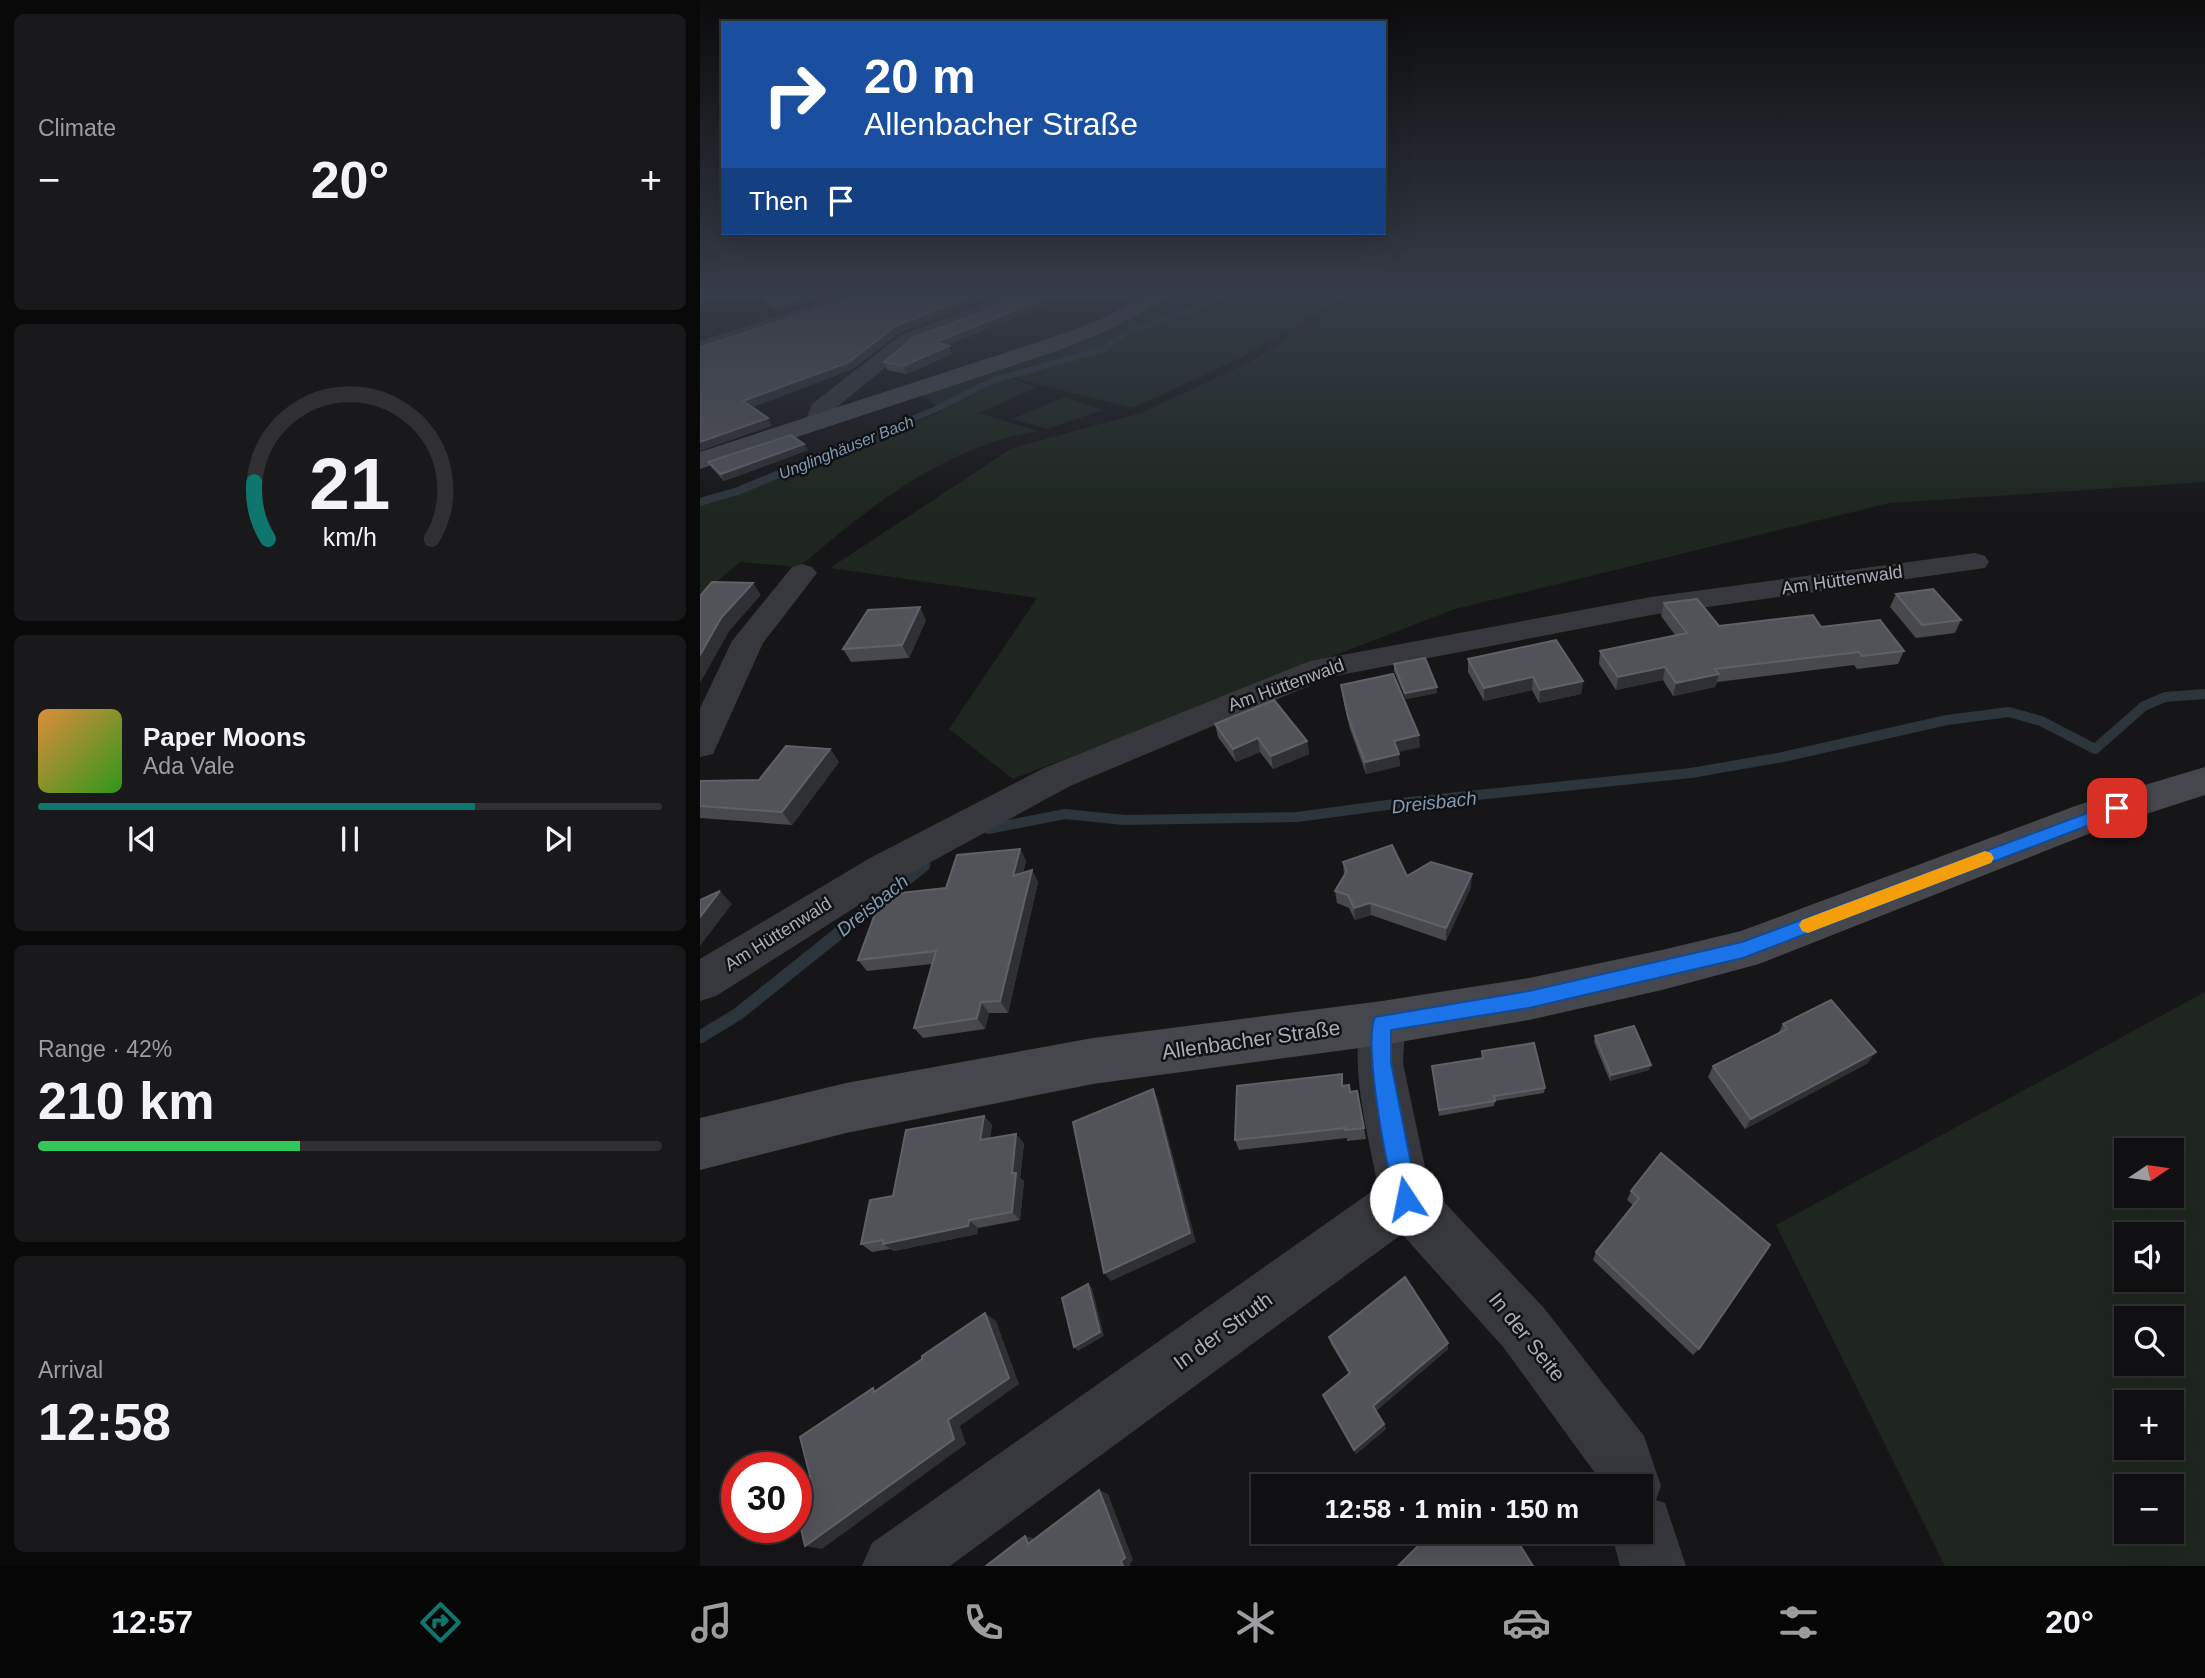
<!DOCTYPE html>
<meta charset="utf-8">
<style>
:root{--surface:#101012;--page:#19191b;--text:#f1f3f6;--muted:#9c9d9f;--line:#303032;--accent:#0f766e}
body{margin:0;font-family:Arial,sans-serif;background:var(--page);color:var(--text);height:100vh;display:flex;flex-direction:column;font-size:26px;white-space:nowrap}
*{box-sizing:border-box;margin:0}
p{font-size:23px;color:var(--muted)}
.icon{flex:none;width:38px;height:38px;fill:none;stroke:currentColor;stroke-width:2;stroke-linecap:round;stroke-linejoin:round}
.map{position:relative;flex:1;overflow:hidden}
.side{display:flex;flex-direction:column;gap:14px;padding:14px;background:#09090a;width:700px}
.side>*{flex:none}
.top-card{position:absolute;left:21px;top:21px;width:665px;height:214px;border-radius:0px;box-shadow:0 7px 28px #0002,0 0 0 2px var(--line);background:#1a4fa0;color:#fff;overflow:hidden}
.needle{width:46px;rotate:77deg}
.buttons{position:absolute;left:1414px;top:1138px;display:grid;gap:14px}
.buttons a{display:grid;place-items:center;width:70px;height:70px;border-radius:0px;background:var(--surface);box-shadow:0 7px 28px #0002,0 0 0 2px var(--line);font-size:35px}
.speed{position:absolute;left:21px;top:1452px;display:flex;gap:14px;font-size:35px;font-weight:700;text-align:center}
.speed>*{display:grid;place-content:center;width:91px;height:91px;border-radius:50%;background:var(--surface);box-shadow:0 7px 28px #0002,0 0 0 2px var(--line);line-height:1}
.speed .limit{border:10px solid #d22;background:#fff;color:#111}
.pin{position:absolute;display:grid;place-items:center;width:60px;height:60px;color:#fff;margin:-30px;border-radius:14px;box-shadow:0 4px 10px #0006}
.me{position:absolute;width:77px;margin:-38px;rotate:349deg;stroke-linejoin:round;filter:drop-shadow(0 0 5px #0008)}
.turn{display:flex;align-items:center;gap:24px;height:147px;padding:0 28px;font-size:32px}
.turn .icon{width:91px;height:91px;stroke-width:2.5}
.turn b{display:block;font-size:49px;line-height:60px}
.then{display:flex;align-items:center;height:66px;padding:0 28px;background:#0003;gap:14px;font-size:26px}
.big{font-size:52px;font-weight:700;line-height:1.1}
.side .widget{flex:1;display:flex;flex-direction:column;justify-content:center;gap:10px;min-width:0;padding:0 24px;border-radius:10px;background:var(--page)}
.side .dial{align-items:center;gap:0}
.dial svg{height:182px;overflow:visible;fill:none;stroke:var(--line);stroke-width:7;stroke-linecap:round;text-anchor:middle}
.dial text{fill:var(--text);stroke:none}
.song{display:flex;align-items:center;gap:21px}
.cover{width:84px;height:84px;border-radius:10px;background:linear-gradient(135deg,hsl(30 70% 55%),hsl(110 70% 35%))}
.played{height:7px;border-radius:4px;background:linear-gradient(90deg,var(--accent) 70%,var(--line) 70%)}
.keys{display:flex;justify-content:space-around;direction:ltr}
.heat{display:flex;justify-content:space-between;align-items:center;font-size:38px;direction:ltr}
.charge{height:10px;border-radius:5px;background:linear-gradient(90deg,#34c759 42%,var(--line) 0)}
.trip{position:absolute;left:551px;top:1474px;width:402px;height:70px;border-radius:0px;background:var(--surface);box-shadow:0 7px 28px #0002,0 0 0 2px var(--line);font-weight:700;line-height:70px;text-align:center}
.tab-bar{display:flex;height:112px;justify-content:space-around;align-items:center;background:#060607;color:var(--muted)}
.tab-bar .icon{width:49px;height:49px}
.tab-bar .active{color:var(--accent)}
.tab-bar b{font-size:32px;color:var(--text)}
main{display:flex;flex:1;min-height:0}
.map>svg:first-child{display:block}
</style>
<main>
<section class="side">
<div class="widget"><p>Climate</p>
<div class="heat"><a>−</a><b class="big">20°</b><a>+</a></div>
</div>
<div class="widget dial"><svg viewBox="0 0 100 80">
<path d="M14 69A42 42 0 1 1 86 69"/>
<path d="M14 69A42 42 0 0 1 8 44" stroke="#0f766e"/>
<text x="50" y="56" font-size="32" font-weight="700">21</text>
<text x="50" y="72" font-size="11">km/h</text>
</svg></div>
<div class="widget">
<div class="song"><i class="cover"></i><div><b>Paper Moons</b><p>Ada Vale</p></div></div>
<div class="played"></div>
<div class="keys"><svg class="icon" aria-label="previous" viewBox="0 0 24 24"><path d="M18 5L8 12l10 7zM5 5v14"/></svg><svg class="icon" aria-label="pause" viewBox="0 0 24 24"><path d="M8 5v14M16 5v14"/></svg><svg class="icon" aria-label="next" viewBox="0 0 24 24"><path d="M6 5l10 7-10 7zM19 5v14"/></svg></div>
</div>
<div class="widget"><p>Range · 42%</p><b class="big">210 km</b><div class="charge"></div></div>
<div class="widget"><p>Arrival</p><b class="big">12:58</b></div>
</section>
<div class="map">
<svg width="1505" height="1566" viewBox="0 0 1505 1566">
<rect width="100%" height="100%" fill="#161618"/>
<g fill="#1e261f" fill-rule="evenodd">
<path d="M 480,294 L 650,294 L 544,356 L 433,408 L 305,376 L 337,387 L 279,413 L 338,431 C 245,446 169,507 99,567 L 40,562 L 0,596 L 0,505 L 36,495 L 242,411 L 222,395 L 392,338 Z"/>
<path d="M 660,294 L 1505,294 L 1505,482 L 1190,503 L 755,609 L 313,779 L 249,729 L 337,598 L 130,568 L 312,448 L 441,413 L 552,361 Z"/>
<path d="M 365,397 L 403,410 L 347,429 L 312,419 Z"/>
<path d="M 1505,992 L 1505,1566 L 1245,1566 L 1076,1225 ZM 1426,1150 L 1472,1150 L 1472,1195 L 1426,1195 ZM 1426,1234 L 1472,1234 L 1472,1279 L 1426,1279 ZM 1426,1318 L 1472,1318 L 1472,1363 L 1426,1363 ZM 1426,1402 L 1472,1402 L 1472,1447 L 1426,1447 ZM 1426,1486 L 1472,1486 L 1472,1531 L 1426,1531 Z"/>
</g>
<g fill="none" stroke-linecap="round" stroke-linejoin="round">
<path stroke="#2c353c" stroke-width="6" d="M 159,441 L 234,410 L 291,381 L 404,349 L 423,334 L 501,307 L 522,294"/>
<path stroke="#2c353c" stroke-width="8" d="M 0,502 L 38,491 L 163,439"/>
<g stroke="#2c353c" stroke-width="10">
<path d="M 288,829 L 365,814 L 424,820 L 597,817 L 710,802 L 991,773 L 1083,757 L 1247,720 L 1309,712 L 1341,721 L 1395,749 L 1444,706 L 1465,697 L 1505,694"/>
<path d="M 221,867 L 225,864"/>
</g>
<path stroke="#2c353c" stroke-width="13" d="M 0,1037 L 38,1014 L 224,865"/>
<g fill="#37383d" fill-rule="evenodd">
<path d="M 145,294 L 174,294 L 172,298 L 0,354 L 0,341 Z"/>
<path d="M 308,294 L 335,294 L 333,298 L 215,343 L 131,412 L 124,429 L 108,429 L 104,424 L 112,404 L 201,335 Z"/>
<path d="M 1275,553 L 1285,556 L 1289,562 L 1285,568 L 951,615 L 630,677 L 370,786 L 198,880 L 16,996 L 0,1001 L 0,959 L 170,858 L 344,768 L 610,661 L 951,597 Z"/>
<path d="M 102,564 L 112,567 L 117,573 L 63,643 L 13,754 L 0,757 L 0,708 L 32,641 L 92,567 Z"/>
<path d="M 682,1002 L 698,1008 L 705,1023 L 703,1063 L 729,1186 L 844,1308 L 944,1436 L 961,1486 L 956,1500 L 965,1503 L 986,1566 L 920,1566 L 911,1531 L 942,1531 L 942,1486 L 899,1486 L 895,1473 L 804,1348 L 702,1234 L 250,1566 L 162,1566 L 172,1543 L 678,1187 C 669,1137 645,1055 666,1008 Z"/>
</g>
<g fill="#45474d" fill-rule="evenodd">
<path d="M 450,294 L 476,294 L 411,329 L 360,350 L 0,469 L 0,452 L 344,340 L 397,321 Z"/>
<path d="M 1505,767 L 1505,795 L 1406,827 L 1059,964 L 962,990 L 829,1020 L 682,1045 L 393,1084 L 146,1133 L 0,1170 L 0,1118 L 146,1083 L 393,1038 L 682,1001 L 829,978 L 962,950 L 1041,931 L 1378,805 Z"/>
</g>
</g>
<g fill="#47494d">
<path d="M 54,294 L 135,294 L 79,313 Z"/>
<path d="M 247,346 L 252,354 L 207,374 L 187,370 L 184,362 Z"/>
<path d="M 108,450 L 24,481 L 12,468 L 8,462 Z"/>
<path d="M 1196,594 L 1261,620 L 1255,633 L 1216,638 L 1190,607 Z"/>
<path d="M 964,603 L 1019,626 L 1121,627 L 1204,651 L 1198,664 L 1157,669 L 1154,665 L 1017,682 L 1015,687 L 973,696 L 963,680 L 916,690 L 899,664 L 900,651 L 976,636 L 961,616 Z"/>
<path d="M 226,620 L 209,658 L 151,662 L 143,649 Z"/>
<path d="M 768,659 L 883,681 L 881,694 L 839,703 L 832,690 L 784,701 L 768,672 Z"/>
<path d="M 694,664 L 737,687 L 737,693 L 706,699 L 694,671 Z"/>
<path d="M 641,685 L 720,747 L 698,752 L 700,766 L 666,774 L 650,729 L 643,698 Z"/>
<path d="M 515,724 L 607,741 L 609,754 L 573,769 L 560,752 L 536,762 L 518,737 Z"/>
<path d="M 130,749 L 139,762 L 92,825 L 0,818 L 0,781 L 59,780 Z"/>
<path d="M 320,849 L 326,861 L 323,873 L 332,870 L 338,882 L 308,1013 L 289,1013 L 285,1029 L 223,1038 L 214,1028 L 232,964 L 167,971 L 158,960 L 246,888 Z"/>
<path d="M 643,862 L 707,876 L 771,887 L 746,941 L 671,915 L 655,920 L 649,908 L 637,903 L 635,891 L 644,875 Z"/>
<path d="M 1083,1024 L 1168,1063 L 1045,1129 L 1008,1077 L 1013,1066 L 1078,1034 Z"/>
<path d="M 895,1036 L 951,1065 L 949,1070 L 910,1081 L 894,1042 Z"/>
<path d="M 782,1051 L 845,1088 L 844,1093 L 795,1101 L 794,1106 L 739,1116 L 732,1066 L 782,1058 Z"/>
<path d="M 644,1085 L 649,1085 L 651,1092 L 657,1091 L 666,1139 L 647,1141 L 647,1138 L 539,1150 L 535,1140 Z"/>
<path d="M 284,1116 L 292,1125 L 290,1138 L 324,1143 L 320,1178 L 324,1181 L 320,1220 L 278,1228 L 277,1234 L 194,1251 L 190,1249 L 172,1252 L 161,1244 L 193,1196 Z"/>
<path d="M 961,1153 L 999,1349 L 993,1355 L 893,1260 L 896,1252 L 933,1205 L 927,1200 L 931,1191 Z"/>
<path d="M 629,1337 L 748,1343 L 748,1349 L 676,1411 L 684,1424 L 686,1429 L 656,1454 L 623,1395 L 649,1374 L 631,1344 Z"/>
</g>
<g fill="#2f3033">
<path d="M 111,294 L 135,294 L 79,313 L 75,306 Z"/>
<path d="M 279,294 L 300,294 L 200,333 L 153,369 L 48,409 L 43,401 L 197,325 Z"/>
<path d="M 354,294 L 373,294 L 239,349 L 236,342 Z"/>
<path d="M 249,346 L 252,354 L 207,374 L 203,366 Z"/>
<path d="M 68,418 L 72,426 L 0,451 L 0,442 Z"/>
<path d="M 104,444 L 108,450 L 24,481 L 21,474 Z"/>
<path d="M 53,583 L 61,595 L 30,630 L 0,683 L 0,655 L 21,618 Z"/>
<path d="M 220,607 L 226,620 L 209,658 L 202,645 Z"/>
<path d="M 965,667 L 963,680 L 916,690 L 918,677 Z"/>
<path d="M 1019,674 L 1015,687 L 973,696 L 976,683 Z"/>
<path d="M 833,677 L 832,690 L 784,701 L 784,688 Z"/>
<path d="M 883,681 L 881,694 L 839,703 L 840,690 Z"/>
<path d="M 737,687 L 737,693 L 706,699 L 705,693 Z"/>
<path d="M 719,735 L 720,747 L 694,753 L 694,741 Z"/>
<path d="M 558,738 L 560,752 L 536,762 L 533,749 Z"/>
<path d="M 607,741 L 609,754 L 573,769 L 571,756 Z"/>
<path d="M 130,749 L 139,762 L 92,825 L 82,812 Z"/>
<path d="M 699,754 L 700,766 L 666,774 L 665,762 Z"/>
<path d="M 320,849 L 326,861 L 319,888 L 313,876 Z"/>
<path d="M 332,870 L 338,882 L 308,1013 L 300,1001 Z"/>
<path d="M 772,874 L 771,887 L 746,941 L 746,928 Z"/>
<path d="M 20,891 L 32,904 L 0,946 L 0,917 Z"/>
<path d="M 670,903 L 671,915 L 655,920 L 654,908 Z"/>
<path d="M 281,1002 L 289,1013 L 285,1029 L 277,1018 Z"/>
<path d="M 1176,1052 L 1168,1063 L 1045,1129 L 1051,1119 Z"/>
<path d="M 951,1065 L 949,1070 L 910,1081 L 911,1075 Z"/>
<path d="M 453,1089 L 458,1100 L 496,1242 L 411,1281 L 404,1273 Z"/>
<path d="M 284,1116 L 292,1125 L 288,1149 L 280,1140 Z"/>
<path d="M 316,1134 L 324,1143 L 320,1178 L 324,1181 L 320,1220 L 312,1212 L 312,1173 Z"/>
<path d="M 269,1220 L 278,1228 L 277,1234 L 194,1251 L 183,1244 Z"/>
<path d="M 388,1284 L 392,1288 L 404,1336 L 378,1351 L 374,1347 Z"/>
<path d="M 285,1313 L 296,1321 L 319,1384 L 260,1426 L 266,1444 L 122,1549 L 105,1546 Z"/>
<path d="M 748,1343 L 748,1349 L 675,1412 L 673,1406 Z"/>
<path d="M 684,1424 L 686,1429 L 656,1454 L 654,1450 Z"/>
<path d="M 399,1490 L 408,1494 L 433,1560 L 430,1564 L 431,1566 L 423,1566 Z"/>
<path d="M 325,1536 L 336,1539 L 328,1544 Z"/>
</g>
<g fill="#525359" stroke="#5f6168" stroke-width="2">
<path d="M 60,294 L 111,294 L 75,306 Z"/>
<path d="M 167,294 L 279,294 L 197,325 L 149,362 L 43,401 L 68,418 L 0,442 L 0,347 Z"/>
<path d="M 330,294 L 354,294 L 236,342 L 249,346 L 203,366 L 184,362 L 213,338 Z"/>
<path d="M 91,435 L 104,444 L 21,474 L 8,462 Z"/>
<path d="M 12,582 L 53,583 L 21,618 L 0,655 L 0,596 Z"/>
<path d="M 1233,589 L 1261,620 L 1222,625 L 1196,594 Z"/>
<path d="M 997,599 L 1019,626 L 1113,615 L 1121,627 L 1180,620 L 1204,651 L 1162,656 L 1159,652 L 1015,669 L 1019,674 L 976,683 L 965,667 L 918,677 L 900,651 L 987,633 L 964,603 Z"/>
<path d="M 220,607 L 202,645 L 143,649 L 168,610 Z"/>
<path d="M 856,640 L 883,681 L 840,690 L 833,677 L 784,688 L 768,659 Z"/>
<path d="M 725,658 L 737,687 L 705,693 L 694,664 Z"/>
<path d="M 693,674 L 719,735 L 694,741 L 699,754 L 665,762 L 648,717 L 641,685 Z"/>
<path d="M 574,700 L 607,741 L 571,756 L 558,738 L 533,749 L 515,724 Z"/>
<path d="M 86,746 L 130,749 L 82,812 L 0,806 L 0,781 L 59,780 Z"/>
<path d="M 692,845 L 707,876 L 731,862 L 772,874 L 746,928 L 670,903 L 654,908 L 648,895 L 635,891 L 647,871 L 643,862 Z"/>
<path d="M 320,849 L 313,876 L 332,870 L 300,1001 L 281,1002 L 277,1018 L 214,1028 L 236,951 L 158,960 L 182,895 L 246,888 L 257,855 Z"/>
<path d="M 20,891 L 0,917 L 0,900 Z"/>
<path d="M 1131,1000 L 1176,1052 L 1051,1119 L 1013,1066 L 1087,1029 L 1083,1024 Z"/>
<path d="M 934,1026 L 951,1065 L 911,1075 L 895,1036 Z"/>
<path d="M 834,1043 L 845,1088 L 794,1096 L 795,1101 L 739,1110 L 732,1066 L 783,1058 L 782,1051 Z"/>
<path d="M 642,1074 L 642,1086 L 649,1085 L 650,1092 L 657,1091 L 664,1128 L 645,1130 L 645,1128 L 535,1140 L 537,1086 Z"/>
<path d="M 453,1089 L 490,1233 L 404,1273 L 373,1122 Z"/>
<path d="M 284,1116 L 280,1140 L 316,1134 L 312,1173 L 316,1173 L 312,1212 L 269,1220 L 268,1226 L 183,1244 L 183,1240 L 161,1244 L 170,1200 L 193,1196 L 206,1130 Z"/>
<path d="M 961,1153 L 1070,1245 L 999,1349 L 896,1252 L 939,1198 L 931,1191 Z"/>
<path d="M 705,1277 L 748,1343 L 673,1406 L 684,1424 L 654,1450 L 623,1395 L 650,1373 L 629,1337 Z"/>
<path d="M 388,1284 L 400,1332 L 374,1347 L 362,1298 Z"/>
<path d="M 285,1313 L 309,1378 L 248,1420 L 254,1439 L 105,1546 L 96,1507 L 96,1485 L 110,1476 L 100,1437 L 173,1388 L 174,1392 L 222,1359 L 222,1356 Z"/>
<path d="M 399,1490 L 425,1558 L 421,1561 L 423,1566 L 286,1566 L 325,1536 L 328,1544 Z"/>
<path d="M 724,1531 L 811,1531 L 833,1566 L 698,1566 L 722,1542 Z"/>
</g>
<linearGradient id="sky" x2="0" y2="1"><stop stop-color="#0c0c0d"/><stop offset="0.57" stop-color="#363c48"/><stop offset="1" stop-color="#363c48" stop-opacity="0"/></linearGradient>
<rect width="1505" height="514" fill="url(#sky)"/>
<path fill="#1a73e8" stroke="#114b97" stroke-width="2" d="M 1417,802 L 1425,808 L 1423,812 L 1043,958 L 829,1008 L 691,1030 L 691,1063 L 718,1199 L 714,1207 L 706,1211 L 699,1207 C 687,1179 663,1042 675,1017 L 829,991 L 1042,942 Z"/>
<path fill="#f59e0b" d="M 1285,851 L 1291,853 L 1294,858 L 1291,863 L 1108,933 L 1102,931 L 1099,925 L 1102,920 Z"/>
<g text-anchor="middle" stroke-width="5" stroke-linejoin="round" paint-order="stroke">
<g font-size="16" font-style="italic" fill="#7f9bb3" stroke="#111113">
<text transform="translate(146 447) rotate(-22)" y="6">Unglinghäuser Bach</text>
</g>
<g font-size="18" fill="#a8adb8" stroke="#111113">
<text transform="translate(1142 580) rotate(-8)" y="6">Am Hüttenwald</text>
<text transform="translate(586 685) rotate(-20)" y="6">Am Hüttenwald</text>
<text transform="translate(78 934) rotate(-32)" y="6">Am Hüttenwald</text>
</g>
<g font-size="19" font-style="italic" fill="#7f9bb3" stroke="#111113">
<text transform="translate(734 802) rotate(-6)" y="7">Dreisbach</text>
<text transform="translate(172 905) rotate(-39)" y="7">Dreisbach</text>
</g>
<g font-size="21" fill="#a8adb8" stroke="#111113">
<text transform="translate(551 1040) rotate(-8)" y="7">Allenbacher Straße</text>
<text transform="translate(523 1331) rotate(-36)" y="7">In der Struth</text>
<text transform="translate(827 1337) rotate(51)" y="7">In der Seite</text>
</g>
</g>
</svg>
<div class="buttons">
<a><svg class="needle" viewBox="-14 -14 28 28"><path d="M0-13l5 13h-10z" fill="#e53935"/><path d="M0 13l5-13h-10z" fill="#9c9d9f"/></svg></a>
<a><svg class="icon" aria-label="sound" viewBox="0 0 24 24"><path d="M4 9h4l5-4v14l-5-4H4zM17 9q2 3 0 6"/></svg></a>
<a><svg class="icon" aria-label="search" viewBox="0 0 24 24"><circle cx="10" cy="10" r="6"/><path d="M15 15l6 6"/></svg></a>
<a>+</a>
<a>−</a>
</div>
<div class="speed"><div class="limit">30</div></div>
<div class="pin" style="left:1417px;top:808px;background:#d93025"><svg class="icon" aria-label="arrive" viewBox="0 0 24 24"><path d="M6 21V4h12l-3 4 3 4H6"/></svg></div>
<svg class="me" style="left:706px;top:1199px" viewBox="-20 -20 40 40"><circle r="19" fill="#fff"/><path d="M0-13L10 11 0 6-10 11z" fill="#1a73e8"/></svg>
<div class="trip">12:58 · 1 min · 150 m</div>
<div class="top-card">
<div class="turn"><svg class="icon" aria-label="right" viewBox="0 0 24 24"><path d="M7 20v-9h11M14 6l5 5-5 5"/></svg><div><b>20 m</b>Allenbacher Straße</div></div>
<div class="then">Then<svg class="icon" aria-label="arrive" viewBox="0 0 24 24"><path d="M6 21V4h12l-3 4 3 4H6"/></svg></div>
</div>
</div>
</main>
<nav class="tab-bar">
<b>12:57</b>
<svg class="icon active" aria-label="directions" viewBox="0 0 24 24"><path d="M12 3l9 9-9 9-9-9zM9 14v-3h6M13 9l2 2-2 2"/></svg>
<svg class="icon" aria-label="music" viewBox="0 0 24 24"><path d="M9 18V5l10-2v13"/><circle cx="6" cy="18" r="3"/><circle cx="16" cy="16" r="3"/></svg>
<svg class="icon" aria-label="phone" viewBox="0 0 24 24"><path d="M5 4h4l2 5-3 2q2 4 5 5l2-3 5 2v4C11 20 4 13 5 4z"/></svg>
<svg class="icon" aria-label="climate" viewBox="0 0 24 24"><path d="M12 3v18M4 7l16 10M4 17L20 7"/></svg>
<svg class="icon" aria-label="car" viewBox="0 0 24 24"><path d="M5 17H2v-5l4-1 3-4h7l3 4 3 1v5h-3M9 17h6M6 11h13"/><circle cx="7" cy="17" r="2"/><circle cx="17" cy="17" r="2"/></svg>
<svg class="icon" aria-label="filters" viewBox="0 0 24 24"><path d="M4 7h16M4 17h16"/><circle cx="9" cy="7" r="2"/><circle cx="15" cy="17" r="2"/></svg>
<b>20°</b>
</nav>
